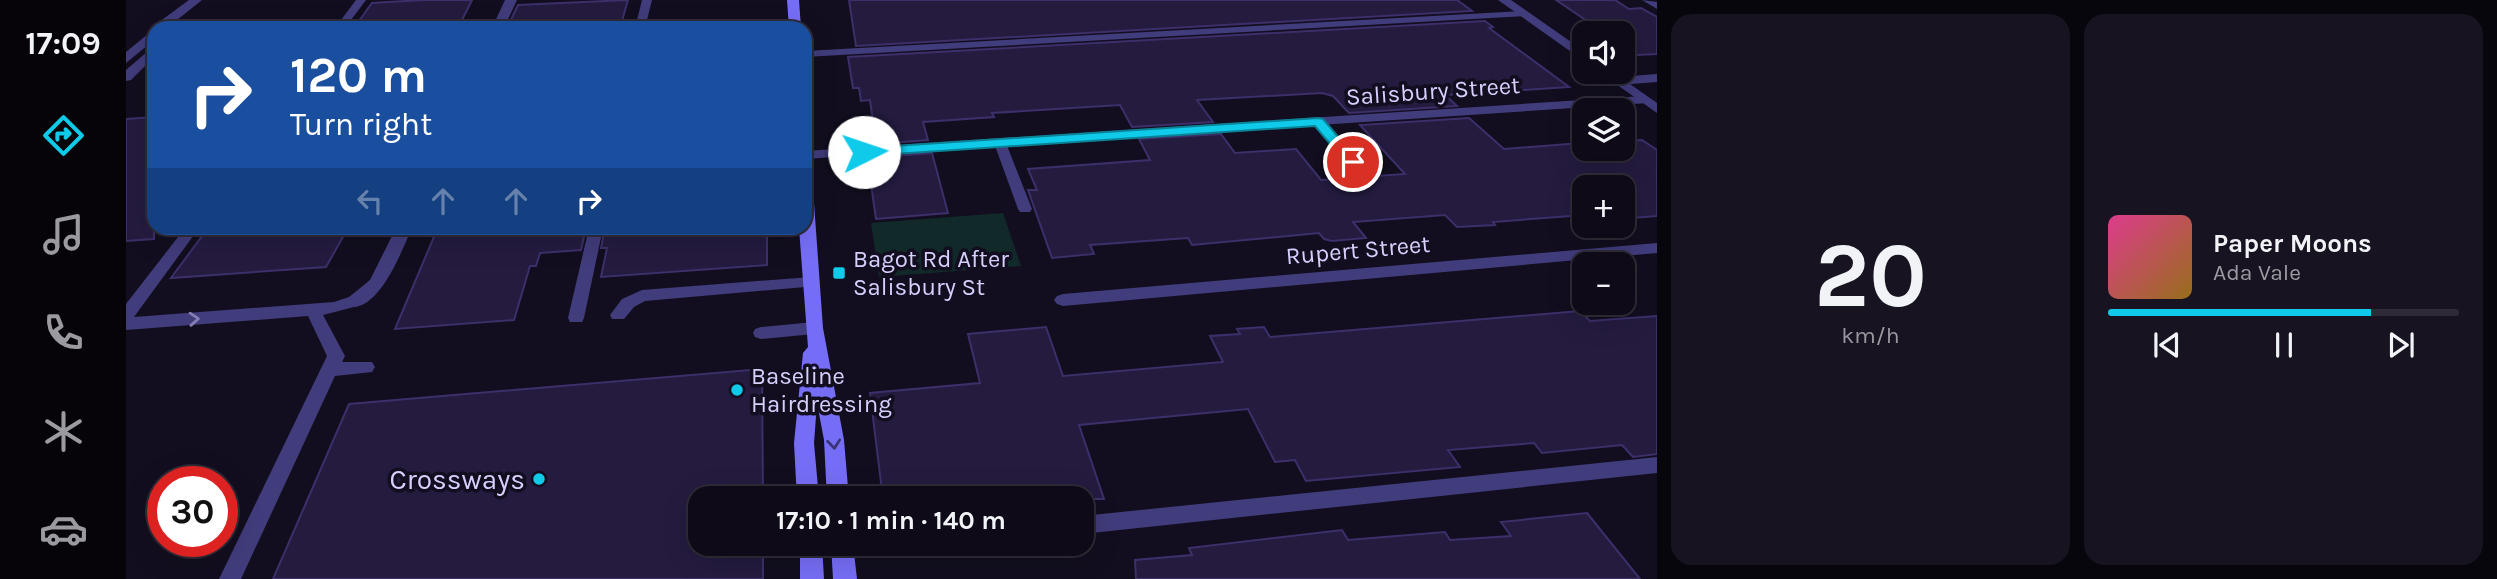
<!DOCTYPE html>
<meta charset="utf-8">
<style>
:root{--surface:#0e0a17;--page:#171320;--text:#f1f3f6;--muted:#9b9aa1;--line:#2e2b36;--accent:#0fcae9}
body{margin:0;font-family:Karla,sans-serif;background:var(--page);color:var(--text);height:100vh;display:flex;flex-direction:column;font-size:26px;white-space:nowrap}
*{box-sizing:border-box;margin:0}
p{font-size:23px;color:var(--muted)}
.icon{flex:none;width:38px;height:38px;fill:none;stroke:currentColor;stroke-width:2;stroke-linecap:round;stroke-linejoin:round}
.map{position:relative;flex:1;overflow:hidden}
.sheet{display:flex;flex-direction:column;gap:14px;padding:14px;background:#08060d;width:840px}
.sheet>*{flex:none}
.banner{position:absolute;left:21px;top:21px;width:665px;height:214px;border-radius:21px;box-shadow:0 7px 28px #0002,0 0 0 2px var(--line);background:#1a4fa0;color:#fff;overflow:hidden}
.tools{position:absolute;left:1446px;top:21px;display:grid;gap:14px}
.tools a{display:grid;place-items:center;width:63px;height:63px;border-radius:14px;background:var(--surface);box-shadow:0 7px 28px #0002,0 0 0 2px var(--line);font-size:35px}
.speed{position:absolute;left:21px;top:466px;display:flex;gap:14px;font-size:35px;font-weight:700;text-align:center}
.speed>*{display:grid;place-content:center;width:91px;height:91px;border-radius:50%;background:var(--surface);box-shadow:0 7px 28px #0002,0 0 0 2px var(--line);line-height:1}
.speed .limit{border:10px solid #d22;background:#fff;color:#111}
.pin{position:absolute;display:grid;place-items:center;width:60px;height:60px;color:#fff;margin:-30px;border:4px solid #fff;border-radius:50%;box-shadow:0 2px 7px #0007}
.me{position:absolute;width:77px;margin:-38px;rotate:86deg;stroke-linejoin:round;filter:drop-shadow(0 0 5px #0008)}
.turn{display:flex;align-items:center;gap:24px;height:147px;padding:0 28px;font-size:32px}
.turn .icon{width:91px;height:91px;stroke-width:2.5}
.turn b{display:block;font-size:49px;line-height:60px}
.lanes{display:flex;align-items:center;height:66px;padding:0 28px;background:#0003;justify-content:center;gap:35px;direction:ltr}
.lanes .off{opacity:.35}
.sheet .tile{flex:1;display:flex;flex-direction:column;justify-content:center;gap:10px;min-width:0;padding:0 24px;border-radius:21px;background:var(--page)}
.sheet .dial{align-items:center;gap:0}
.dial b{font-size:91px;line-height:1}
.song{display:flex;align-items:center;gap:21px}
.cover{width:84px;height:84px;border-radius:10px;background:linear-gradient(135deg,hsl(330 70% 55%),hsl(40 70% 35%))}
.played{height:7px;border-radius:4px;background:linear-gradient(90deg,var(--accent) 75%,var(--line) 75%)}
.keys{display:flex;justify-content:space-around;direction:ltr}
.sheet .tiles{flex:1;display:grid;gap:14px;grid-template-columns:repeat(2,1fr)}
.trip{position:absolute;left:562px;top:486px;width:406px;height:70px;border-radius:21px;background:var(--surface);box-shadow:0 7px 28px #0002,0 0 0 2px var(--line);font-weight:700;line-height:70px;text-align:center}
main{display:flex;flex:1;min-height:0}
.tab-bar{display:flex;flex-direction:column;width:126px;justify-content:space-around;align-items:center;background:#060409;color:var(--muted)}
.tab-bar .icon{width:49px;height:49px}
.tab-bar .selected{color:var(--accent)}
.tab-bar b{font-size:32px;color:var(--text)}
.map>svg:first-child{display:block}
</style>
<main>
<nav class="tab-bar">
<b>17:09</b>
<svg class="icon selected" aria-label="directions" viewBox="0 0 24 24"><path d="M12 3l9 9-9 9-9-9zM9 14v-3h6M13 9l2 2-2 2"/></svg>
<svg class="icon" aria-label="music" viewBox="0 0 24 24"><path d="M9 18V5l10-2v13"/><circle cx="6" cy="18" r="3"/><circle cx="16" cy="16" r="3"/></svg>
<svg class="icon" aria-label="phone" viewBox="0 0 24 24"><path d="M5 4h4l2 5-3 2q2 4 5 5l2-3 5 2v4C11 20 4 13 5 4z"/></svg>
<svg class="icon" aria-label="climate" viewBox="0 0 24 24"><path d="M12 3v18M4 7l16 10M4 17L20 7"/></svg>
<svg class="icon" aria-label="car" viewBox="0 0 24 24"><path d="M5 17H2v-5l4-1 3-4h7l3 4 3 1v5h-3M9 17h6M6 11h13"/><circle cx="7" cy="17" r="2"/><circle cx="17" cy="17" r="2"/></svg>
</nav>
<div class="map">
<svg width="1531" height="579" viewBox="0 0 1531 579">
<rect width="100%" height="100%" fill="#120e1f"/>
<path fill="#112929" d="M 877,213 L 895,266 L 753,277 L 745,223 Z"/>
<g fill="#241b3f" stroke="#3d2f6a" stroke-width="2">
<path d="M 296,0 L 346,0 L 332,28 L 228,28 L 246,3 Z"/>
<path d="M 502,0 L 494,28 L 381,28 L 392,5 Z"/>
<path d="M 723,0 L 1331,0 L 1346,11 L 730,46 Z"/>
<path d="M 1430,0 L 1489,0 L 1503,9 L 1515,8 L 1531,17 L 1531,54 L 1510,55 L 1496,45 L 1496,33 L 1479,33 Z"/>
<path d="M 1359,21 L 1367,27 L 1363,28 L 1443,87 L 1319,95 L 1331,106 L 1223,113 L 1207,96 L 1196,93 L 1071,100 L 1087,122 L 1006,127 L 994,105 L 866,113 L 868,117 L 797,122 L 802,140 L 750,144 L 744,100 L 735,101 L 733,88 L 727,88 L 722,57 Z"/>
<path d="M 28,117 L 28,239 L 0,241 L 0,119 Z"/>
<path d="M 1343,118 L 1378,149 L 1455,143 L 1458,149 L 1496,149 L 1496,141 L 1516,140 L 1531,150 L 1531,216 L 1506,218 L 1496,213 L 1496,187 L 1458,187 L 1458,215 L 1367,222 L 1369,225 L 1331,227 L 1319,215 L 1227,222 L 1240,238 L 1206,241 L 1198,239 L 1193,233 L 1066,245 L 1062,238 L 964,245 L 968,254 L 926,258 L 902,190 L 911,190 L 902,169 L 1024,160 L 1013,139 L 1095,134 L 1109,153 L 1170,149 L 1195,180 L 1279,174 L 1234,125 Z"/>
<path d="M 806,153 L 822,213 L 750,219 L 743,170 L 754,169 L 752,157 Z"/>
<path d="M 82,228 L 222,228 L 200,267 L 45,278 Z"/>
<path d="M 330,228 L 460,228 L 455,250 L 414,253 L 410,266 L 404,266 L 388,320 L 269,329 L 310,232 L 329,231 Z"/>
<path d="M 479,228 L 641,228 L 641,265 L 475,277 L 481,248 L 475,248 Z"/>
<path d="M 1454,311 L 1464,321 L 1531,316 L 1531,454 L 1507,457 L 1496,445 L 1416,453 L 1408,443 L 1322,450 L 1334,467 L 1180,481 L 1169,460 L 1149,462 L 1122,409 L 953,425 L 978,499 L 757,499 L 744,393 L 854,383 L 842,334 L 920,327 L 937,376 L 1097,362 L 1084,336 L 1114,334 L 1111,329 L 1138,327 L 1144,337 Z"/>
<path d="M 636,369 L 637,499 L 574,499 L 574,544 L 637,544 L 637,579 L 147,579 L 223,404 Z"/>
<path d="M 1461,513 L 1514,579 L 1010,579 L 1009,560 L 1066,555 L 1063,548 L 1216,530 L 1222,540 L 1319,532 L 1324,540 L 1385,536 L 1375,522 Z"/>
</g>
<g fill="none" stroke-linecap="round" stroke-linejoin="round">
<g fill="#413c7b" fill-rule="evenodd">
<path d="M 230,0 L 240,0 L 219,28 L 209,28 Z"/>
<path d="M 516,0 L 526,0 L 519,28 L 509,28 Z"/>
<path d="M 1516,0 L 1531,2 L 1531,9 Z"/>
<path d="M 1397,11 L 1402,14 L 1401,16 L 679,57 L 679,51 Z"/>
<path d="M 1192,118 L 1196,119 L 1232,159 L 1232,165 L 1222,165 L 1188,125 L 1186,122 Z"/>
<path d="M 874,139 L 880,143 L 906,209 L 904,212 L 894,212 L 892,209 L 868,143 Z"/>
<path d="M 59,228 L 73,228 L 8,317 L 208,302 L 226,296 L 232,298 L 234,302 L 232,306 L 197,315 L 219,356 L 216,362 L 246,362 L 249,367 L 246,372 L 209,376 L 115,579 L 93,579 L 201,356 L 182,316 L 0,330 L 0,304 Z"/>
<path d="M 463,228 L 477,228 L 458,318 L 456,322 L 444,322 L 442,318 Z"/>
<path d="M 685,277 L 691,278 L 693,282 L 691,286 L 519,301 L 508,307 L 498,319 L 486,319 L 484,315 L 496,299 L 516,290 Z"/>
<path d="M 688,322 L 694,324 L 696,328 L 694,332 L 688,334 L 635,339 L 629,337 L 627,333 L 629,329 L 635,327 Z"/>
<path d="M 1531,457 L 1531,473 L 956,534 L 956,516 Z"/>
<path d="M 708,544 L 776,544 L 773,551 L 766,553 L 716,560 L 709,557 L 706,550 Z"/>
</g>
<g fill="#413c7b" fill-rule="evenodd">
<path d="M 379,0 L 391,0 L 378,28 L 366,28 Z"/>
<path d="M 1531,74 L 1531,82 L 1492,85 L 1485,81 L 1492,77 Z"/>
<path d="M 1518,96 L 1525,100 L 1523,103 L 679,159 L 679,151 Z"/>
<path d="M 270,228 L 286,228 C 276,250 252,316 220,306 L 217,302 L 244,280 Z"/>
<path d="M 1531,243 L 1531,253 L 937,306 L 931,304 L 928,300 L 931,296 L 937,294 Z"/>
</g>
<g fill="#413c7b" fill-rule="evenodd">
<path d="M 63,0 L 76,0 L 41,28 L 28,29 L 29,25 Z"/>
<path d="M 1372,0 L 1385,0 L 1458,51 L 1458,61 Z"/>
<path d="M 28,29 L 28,40 L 0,63 L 0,52 Z"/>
<path d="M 28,46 L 28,57 L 5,80 L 0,81 L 0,70 Z"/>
<path d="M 1473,72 L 1487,72 L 1531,103 L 1531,113 Z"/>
</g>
<g fill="#766df6" fill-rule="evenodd">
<path d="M 661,0 L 673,0 L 675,28 L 663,28 Z"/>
<path d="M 679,184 L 687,189 L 697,328 L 718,440 L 723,499 L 701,499 L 698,440 L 691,403 L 688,443 L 693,499 L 671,499 L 668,443 L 677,353 L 682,347 L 673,228 L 679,228 Z"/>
<path d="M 674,544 L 696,544 L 698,579 L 674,579 Z"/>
<path d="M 705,544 L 727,544 L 731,579 L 707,579 Z"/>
</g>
</g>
<defs><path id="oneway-chevron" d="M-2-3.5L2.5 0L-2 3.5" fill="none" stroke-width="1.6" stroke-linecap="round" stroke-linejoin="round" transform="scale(1.75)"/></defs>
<use stroke="#847eb5" href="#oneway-chevron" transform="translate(68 319) rotate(-4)"/>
<use stroke="#3a3475" href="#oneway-chevron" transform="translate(708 444) rotate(84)"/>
<path fill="#0fcae9" stroke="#0a8397" stroke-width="2" d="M 1192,118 L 1197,119 L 1231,159 L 1231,165 L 1222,165 L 1189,126 L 738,156 L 731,152 L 738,148 Z"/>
<g fill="#0fcae9" stroke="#120e1f" stroke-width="2.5">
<rect x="706" y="266" width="14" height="14" rx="3.5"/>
<circle cx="611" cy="390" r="7"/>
<circle cx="413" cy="479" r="7"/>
</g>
<g text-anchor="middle" stroke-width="7" stroke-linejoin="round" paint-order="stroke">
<g font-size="24" fill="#d6cffc" stroke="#120e1f">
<text transform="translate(1307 91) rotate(-4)" y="8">Salisbury Street</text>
<text transform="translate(1232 250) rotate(-5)" y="8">Rupert Street</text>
</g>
<g font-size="24" fill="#d6cffc" stroke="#120e1f" text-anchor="start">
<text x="727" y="267">Bagot Rd After<tspan x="727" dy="28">Salisbury St</tspan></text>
<text x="625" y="384">Baseline<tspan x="625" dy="28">Hairdressing</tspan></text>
</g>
<g font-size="28" fill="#d6cffc" stroke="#120e1f" text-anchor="end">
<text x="399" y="489">Crossways</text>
</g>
</g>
</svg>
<div class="tools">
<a><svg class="icon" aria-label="sound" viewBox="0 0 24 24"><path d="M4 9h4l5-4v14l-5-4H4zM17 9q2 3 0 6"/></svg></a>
<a><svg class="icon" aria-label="layers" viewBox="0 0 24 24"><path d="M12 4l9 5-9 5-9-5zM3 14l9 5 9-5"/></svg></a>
<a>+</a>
<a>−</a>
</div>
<div class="speed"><div class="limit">30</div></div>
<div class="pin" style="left:1227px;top:162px;background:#d93025"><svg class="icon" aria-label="arrive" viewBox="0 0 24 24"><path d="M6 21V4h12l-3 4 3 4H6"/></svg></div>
<svg class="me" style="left:738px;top:152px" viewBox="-20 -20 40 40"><circle r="19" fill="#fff"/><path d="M0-13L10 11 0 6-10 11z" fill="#0fcae9"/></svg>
<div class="trip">17:10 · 1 min · 140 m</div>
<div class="banner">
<div class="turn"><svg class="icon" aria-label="right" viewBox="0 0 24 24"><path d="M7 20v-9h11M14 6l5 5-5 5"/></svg><div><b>120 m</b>Turn right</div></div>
<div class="lanes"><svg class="icon off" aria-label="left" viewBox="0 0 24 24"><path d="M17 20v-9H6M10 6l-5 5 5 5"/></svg><svg class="icon off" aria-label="ahead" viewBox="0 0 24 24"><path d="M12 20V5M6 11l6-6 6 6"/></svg><svg class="icon off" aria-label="ahead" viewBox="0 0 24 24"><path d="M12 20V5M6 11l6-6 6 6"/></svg><svg class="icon" aria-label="right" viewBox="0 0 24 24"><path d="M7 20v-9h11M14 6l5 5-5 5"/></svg></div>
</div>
</div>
<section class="sheet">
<div class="tiles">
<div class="tile dial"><b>20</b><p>km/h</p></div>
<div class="tile">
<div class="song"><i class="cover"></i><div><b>Paper Moons</b><p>Ada Vale</p></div></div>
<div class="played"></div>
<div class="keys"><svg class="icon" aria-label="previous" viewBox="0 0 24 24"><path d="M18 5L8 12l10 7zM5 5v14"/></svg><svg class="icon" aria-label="pause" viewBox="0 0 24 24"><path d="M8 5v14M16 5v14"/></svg><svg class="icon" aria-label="next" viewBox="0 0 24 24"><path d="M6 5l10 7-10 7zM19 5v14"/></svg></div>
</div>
</div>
</section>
</main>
